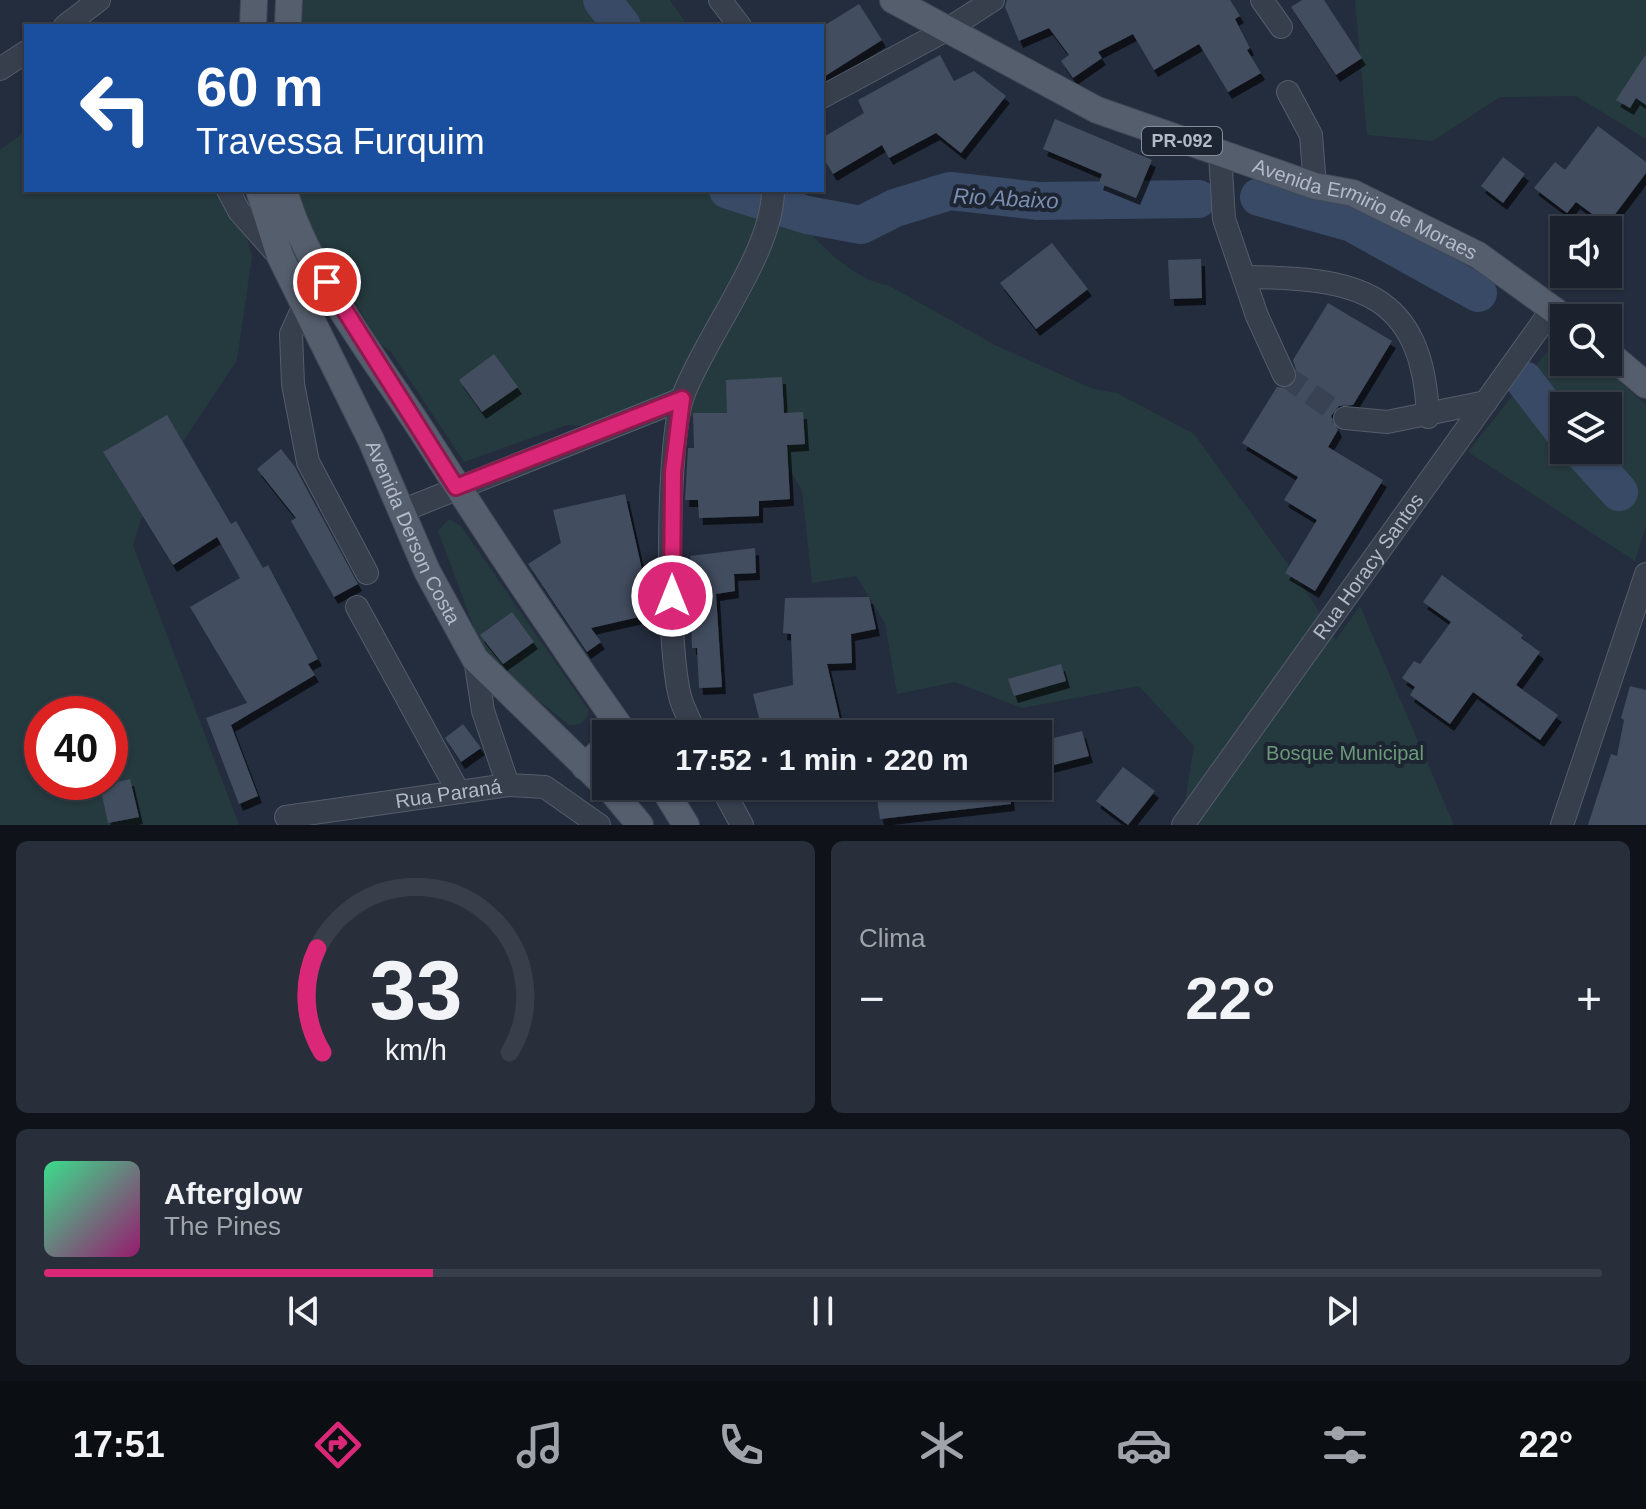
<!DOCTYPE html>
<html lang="pt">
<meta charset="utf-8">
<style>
:root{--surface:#1b222e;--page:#282f3a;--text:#f1f3f6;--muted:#a0a4aa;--line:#393f4a;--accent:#db2777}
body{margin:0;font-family:Helvetica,sans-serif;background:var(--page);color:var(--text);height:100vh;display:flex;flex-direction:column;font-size:30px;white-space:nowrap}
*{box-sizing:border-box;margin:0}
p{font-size:26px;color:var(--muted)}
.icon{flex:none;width:44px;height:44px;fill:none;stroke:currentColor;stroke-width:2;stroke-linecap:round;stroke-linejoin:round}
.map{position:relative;height:825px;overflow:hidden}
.panel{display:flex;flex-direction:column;gap:16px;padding:16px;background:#0f1319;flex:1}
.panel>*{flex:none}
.guide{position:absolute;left:24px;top:24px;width:800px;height:168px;border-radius:0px;box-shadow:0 2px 6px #0004,0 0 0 2px var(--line);background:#1a4fa0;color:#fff;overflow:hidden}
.controls{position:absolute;left:1550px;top:216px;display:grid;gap:16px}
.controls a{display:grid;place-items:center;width:72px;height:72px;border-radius:0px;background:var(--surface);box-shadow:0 2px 6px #0004,0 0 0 2px var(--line);font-size:40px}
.speed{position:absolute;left:24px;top:696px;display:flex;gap:16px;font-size:40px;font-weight:700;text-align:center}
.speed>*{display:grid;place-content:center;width:104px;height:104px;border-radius:50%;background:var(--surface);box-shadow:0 2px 6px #0004,0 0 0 2px var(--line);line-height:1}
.speed .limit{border:12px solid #d22;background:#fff;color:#111}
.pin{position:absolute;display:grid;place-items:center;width:68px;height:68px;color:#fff;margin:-34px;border:4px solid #fff;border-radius:50%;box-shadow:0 2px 8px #0007}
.me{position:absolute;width:88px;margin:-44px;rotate:0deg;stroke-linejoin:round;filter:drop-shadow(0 0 6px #0008)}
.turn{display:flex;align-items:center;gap:28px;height:168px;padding:0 40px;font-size:36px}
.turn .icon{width:104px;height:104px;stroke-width:2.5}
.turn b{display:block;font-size:56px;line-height:68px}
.big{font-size:60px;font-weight:600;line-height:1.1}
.panel .widget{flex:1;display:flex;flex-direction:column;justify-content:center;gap:12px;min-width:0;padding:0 28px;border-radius:12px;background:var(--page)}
.panel .dial{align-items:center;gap:0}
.dial svg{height:208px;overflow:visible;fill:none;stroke:var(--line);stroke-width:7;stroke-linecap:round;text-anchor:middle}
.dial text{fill:var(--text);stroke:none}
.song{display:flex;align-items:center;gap:24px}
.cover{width:96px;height:96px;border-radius:12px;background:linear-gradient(135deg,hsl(150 70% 55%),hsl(320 70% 35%))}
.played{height:8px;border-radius:4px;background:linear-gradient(90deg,var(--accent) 25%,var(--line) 25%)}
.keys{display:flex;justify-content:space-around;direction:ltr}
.heat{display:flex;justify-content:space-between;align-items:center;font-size:44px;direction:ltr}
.panel .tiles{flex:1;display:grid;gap:16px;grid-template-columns:1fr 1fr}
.widget:last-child{grid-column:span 2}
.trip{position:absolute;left:592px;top:720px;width:460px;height:80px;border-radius:0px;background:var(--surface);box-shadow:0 2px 6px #0004,0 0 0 2px var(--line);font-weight:600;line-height:80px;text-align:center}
.tabs{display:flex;height:128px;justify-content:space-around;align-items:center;background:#0b0e12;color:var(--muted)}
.tabs .icon{width:56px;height:56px}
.tabs .active{color:var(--accent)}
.tabs b{font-size:36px;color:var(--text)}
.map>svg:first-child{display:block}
</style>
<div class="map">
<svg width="1646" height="825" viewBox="0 0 1646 825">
<defs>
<filter id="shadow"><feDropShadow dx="4" dy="7" stdDeviation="0" flood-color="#0009"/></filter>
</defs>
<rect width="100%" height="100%" fill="#242d3d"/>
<g fill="#253a3e" fill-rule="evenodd">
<path d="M 303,0 L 670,0 L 688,26 L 302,26 Z"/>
<path d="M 1355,0 L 1646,0 L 1646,139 L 1576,96 L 1500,97 L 1433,141 L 1367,135 Z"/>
<path d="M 26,131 L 26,190 L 231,190 L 237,196 L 252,257 L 237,360 L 150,491 L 133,545 L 239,825 L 0,825 L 0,150 ZM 42,714 L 110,714 L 110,782 L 42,782 Z"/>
<path d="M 295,190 L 773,190 C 800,222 845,280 888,285 L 995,345 L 1093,389 L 1117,393 L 1194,434 L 1302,584 L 1336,640 L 1360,606 L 1454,825 L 1181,825 L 1194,746 L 1139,686 L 1022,708 L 955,682 L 897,694 L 885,623 L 856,576 L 812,583 L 802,490 L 769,437 L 730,413 L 596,426 L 567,425 L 464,462 L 391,352 L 376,340 L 350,291 L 295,207 Z"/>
<path d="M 1564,344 L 1564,362 L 1598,362 L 1646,405 L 1646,526 L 1635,561 L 1468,452 L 1547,352 ZM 1564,406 L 1608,406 L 1608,450 L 1564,450 Z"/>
<path d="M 449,519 L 461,526 L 589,711 C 586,722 580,726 569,725 L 505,673 L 479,641 L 438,531 Z"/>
</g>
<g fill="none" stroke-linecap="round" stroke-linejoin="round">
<g stroke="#394a67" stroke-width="38">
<path d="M 602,0 L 622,26"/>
<path d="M 728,190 L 807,215 L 861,225 L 895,208 L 950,191 L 1038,201 L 1198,199"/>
<path d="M 1259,197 L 1352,223 L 1478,293"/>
<path d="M 1524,380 L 1564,432"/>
<path d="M 1581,450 L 1619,492"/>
</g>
</g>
<g fill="#424d5f" filter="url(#shadow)">
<path d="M 1007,0 L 1230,0 L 1240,16 L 1235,19 L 1250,48 L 1247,50 L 1261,73 L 1228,92 L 1199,44 L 1154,70 L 1133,34 L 1098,52 L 1102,58 L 1073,78 L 1061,61 L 1069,55 L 1049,28 L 1019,41 L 1005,7 Z"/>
<path d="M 1302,0 L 1324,0 L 1362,58 L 1336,75 L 1291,7 Z"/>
<path d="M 859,4 L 882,40 L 822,78 L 822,27 Z"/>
<path d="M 1646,54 L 1646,105 L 1636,98 L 1630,108 L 1616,100 Z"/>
<path d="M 940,55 L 954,81 L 974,71 L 1006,96 L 961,153 L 936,133 L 889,158 L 882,145 L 833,174 L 822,156 L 822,138 L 864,113 L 858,100 Z"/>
<path d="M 1055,119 L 1152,160 L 1136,198 L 1099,183 L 1102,174 L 1043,149 Z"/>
<path d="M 1598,126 L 1646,162 L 1646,173 L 1607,225 L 1576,202 L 1567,213 L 1534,188 L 1555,162 L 1565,170 Z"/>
<path d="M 1503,157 L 1525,174 L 1503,203 L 1481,186 Z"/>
<path d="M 1052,243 L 1088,289 L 1036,329 L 1000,283 Z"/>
<path d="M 1201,259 L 1202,298 L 1170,299 L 1168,260 Z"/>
<path d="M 1328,303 L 1392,341 L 1353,405 L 1339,406 L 1331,416 L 1338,430 L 1328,447 L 1383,480 L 1315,591 L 1285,573 L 1317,520 L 1284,500 L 1298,477 L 1242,443 L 1277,387 L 1289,388 L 1296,382 L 1298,376 L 1293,360 Z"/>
<path d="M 494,354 L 518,387 L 482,412 L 459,380 Z"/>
<path d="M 782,377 L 784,413 L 803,412 L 805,444 L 787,445 L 790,499 L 759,501 L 759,516 L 699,518 L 698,500 L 685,500 L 688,448 L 694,448 L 693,413 L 727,413 L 726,380 Z"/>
<path d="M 167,415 L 231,524 L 236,521 L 263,568 L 268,565 L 318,659 L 308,664 L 315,675 L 231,725 L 258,796 L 239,804 L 206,718 L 247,703 L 190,607 L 240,578 L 217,537 L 173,565 L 103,452 Z"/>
<path d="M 281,449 L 295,467 L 358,584 L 334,597 L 291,521 L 296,518 L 257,469 Z"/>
<path d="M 625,494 L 652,614 L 591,628 L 601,642 L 587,652 L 528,564 L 561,543 L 553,510 Z"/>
<path d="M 755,548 L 756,573 L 734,574 L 735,591 L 716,594 L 722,687 L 699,688 L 697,648 L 692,648 L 691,621 L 695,621 L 690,556 Z"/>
<path d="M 1442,575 L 1523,635 L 1521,638 L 1540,652 L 1516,685 L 1558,715 L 1540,740 L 1473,692 L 1450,724 L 1410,695 L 1415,687 L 1402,678 L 1414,661 L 1420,664 L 1451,622 L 1423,602 Z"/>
<path d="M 869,597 L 876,629 L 851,634 L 852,663 L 827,664 L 840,720 L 777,734 L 722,734 L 721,726 L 759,718 L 753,694 L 793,685 L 791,634 L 783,633 L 785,598 Z"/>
<path d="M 512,612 L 534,642 L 503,664 L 480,635 Z"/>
<path d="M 1061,664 L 1066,681 L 1014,696 L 1008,679 Z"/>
<path d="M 1630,686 L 1646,690 L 1646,825 L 1588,825 L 1611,754 L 1617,756 L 1624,720 L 1621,718 Z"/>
<path d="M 463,724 L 481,748 L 461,762 L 445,738 Z"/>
<path d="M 1082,731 L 1089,756 L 1038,769 L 1038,742 Z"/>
<path d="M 1123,767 L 1155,791 L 1128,825 L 1096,801 Z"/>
<path d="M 130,779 L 139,817 L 108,823 L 100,786 Z"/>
<path d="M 875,786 L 1009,786 L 1011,804 L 880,819 Z"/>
</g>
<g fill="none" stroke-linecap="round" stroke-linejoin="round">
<path stroke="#394252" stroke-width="22" stroke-dasharray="22 11" stroke-linecap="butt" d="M 1284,375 L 1345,418"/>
<defs>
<g id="minor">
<path d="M 720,0 L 740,26"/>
<path d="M 1262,0 L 1281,27"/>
<path d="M 65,26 L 99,0"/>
<path d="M 0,69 L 26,52"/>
<path d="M 1288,92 L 1311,135 L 1315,186"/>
<path d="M 822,97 L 948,29 L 993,0"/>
<path d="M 1220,154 L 1224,219 L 1257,316 L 1284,375"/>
<path d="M 228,190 L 239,211 L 278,255"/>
<path d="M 1245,277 C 1354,278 1423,289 1428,417"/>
<path d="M 305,303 L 291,334 L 293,384 L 308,462 L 367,573"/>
<path d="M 1345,418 L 1387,422 L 1486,402"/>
<path d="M 404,510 L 682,399"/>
<path d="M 357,607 L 458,791"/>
<path d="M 475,659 L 483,711 L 508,785"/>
<path d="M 696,734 C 691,723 685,712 681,700 C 666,651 666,443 683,396 C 706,335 773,252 773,190"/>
<path d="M 721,786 L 742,825"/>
<path id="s1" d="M 286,817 L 508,785 L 545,787 L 599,825"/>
<path id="s2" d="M 1183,825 L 1553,308"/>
<path d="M 1562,825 L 1646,574"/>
</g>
<g id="major">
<path id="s3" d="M 893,0 L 1097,110 L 1315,186 L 1353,193 L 1478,255 L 1565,318"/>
<path d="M 253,26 L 254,0"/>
<path d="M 288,26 L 289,0"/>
<path id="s4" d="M 259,190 L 280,256 L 371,440 L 427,571 L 475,659 L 615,795 L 640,825"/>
<path d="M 284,190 C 307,274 382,367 429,442 C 492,541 557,638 625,734"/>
<path d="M 1608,353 L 1646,385"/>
<path d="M 585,767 L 606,746"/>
<path d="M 662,786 L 686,825"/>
</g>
</defs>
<use href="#minor" stroke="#555d6b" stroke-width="24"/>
<use href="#major" stroke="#404856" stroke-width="28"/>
<use href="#minor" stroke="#373f4d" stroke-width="22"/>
<use href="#major" stroke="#555e6d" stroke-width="26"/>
</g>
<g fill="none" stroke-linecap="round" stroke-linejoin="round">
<defs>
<path id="route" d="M 327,282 L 456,487 L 682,399 L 673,472 L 672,596"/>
</defs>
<use href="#route" stroke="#8e194d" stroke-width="20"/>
<use href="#route" stroke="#db2777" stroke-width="14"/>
</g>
<g text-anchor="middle" stroke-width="8" stroke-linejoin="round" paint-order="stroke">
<rect fill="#1d2432" stroke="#868d9b" stroke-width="2" x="1142" y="127" width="80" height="28" rx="6"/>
<g font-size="18" font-weight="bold" fill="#b3bac8">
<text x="1182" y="147">PR-092</text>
</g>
<g font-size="20" fill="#b3bac8" stroke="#1d2432">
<text dy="7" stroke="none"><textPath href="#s3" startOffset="518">Avenida Ermirio de Moraes</textPath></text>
<text dy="7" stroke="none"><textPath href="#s4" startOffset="376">Avenida Derson Costa</textPath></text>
<text dy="7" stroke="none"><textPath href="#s2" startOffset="318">Rua Horacy Santos</textPath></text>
<text dy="7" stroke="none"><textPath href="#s1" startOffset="164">Rua Paraná</textPath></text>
</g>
<g font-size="20" fill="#6a9978" stroke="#1d2432">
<text x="1345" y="760">Bosque Municipal</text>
</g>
<g font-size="22" font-style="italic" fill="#7b8eb1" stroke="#1d2432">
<text transform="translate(1006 198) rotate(3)" y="8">Rio Abaixo</text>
</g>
</g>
</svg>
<div class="controls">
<a><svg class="icon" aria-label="sound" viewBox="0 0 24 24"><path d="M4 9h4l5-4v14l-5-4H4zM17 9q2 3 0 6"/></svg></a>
<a><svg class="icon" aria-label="search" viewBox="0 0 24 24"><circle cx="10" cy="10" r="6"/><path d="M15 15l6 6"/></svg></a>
<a><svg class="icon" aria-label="layers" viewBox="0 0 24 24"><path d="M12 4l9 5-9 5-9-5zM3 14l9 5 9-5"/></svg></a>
</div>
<div class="speed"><div class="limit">40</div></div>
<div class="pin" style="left:327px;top:282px;background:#d93025"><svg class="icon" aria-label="arrive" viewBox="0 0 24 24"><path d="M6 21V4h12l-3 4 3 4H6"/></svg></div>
<svg class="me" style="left:672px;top:596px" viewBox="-20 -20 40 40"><circle r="17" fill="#db2777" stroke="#fff" stroke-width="3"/><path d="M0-11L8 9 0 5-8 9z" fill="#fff"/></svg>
<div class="trip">17:52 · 1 min · 220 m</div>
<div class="guide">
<div class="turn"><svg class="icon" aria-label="left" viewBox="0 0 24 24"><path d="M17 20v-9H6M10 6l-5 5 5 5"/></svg><div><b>60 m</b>Travessa Furquim</div></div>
</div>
</div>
<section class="panel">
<div class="tiles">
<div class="widget dial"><svg viewBox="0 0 100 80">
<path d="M14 69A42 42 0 1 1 86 69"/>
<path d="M14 69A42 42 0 0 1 12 29" stroke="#db2777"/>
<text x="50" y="56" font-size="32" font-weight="700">33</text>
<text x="50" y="72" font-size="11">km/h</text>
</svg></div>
<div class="widget"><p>Clima</p>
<div class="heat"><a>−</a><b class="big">22°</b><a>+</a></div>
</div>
<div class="widget">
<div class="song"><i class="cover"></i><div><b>Afterglow</b><p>The Pines</p></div></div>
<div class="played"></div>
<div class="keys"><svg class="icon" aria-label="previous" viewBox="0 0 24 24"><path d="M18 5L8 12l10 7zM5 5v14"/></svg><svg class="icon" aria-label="pause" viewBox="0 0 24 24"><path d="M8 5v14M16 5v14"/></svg><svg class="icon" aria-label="next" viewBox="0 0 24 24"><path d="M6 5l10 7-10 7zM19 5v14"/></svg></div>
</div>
</div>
</section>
<nav class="tabs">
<b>17:51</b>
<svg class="icon active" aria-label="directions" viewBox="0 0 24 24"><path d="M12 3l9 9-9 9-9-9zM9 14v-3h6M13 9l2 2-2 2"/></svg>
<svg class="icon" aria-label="music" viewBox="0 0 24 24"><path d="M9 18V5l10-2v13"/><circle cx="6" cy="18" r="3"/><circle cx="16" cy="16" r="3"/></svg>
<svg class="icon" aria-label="phone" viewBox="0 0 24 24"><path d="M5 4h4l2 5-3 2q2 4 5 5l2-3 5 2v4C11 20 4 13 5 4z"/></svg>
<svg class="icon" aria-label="climate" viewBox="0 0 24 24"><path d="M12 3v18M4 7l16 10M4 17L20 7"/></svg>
<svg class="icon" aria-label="car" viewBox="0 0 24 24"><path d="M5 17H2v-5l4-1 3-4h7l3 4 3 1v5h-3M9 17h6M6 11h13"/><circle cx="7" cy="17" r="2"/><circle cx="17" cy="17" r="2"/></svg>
<svg class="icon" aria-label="filters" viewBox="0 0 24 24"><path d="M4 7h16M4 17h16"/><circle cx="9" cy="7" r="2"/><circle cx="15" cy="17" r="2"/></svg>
<b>22°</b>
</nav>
